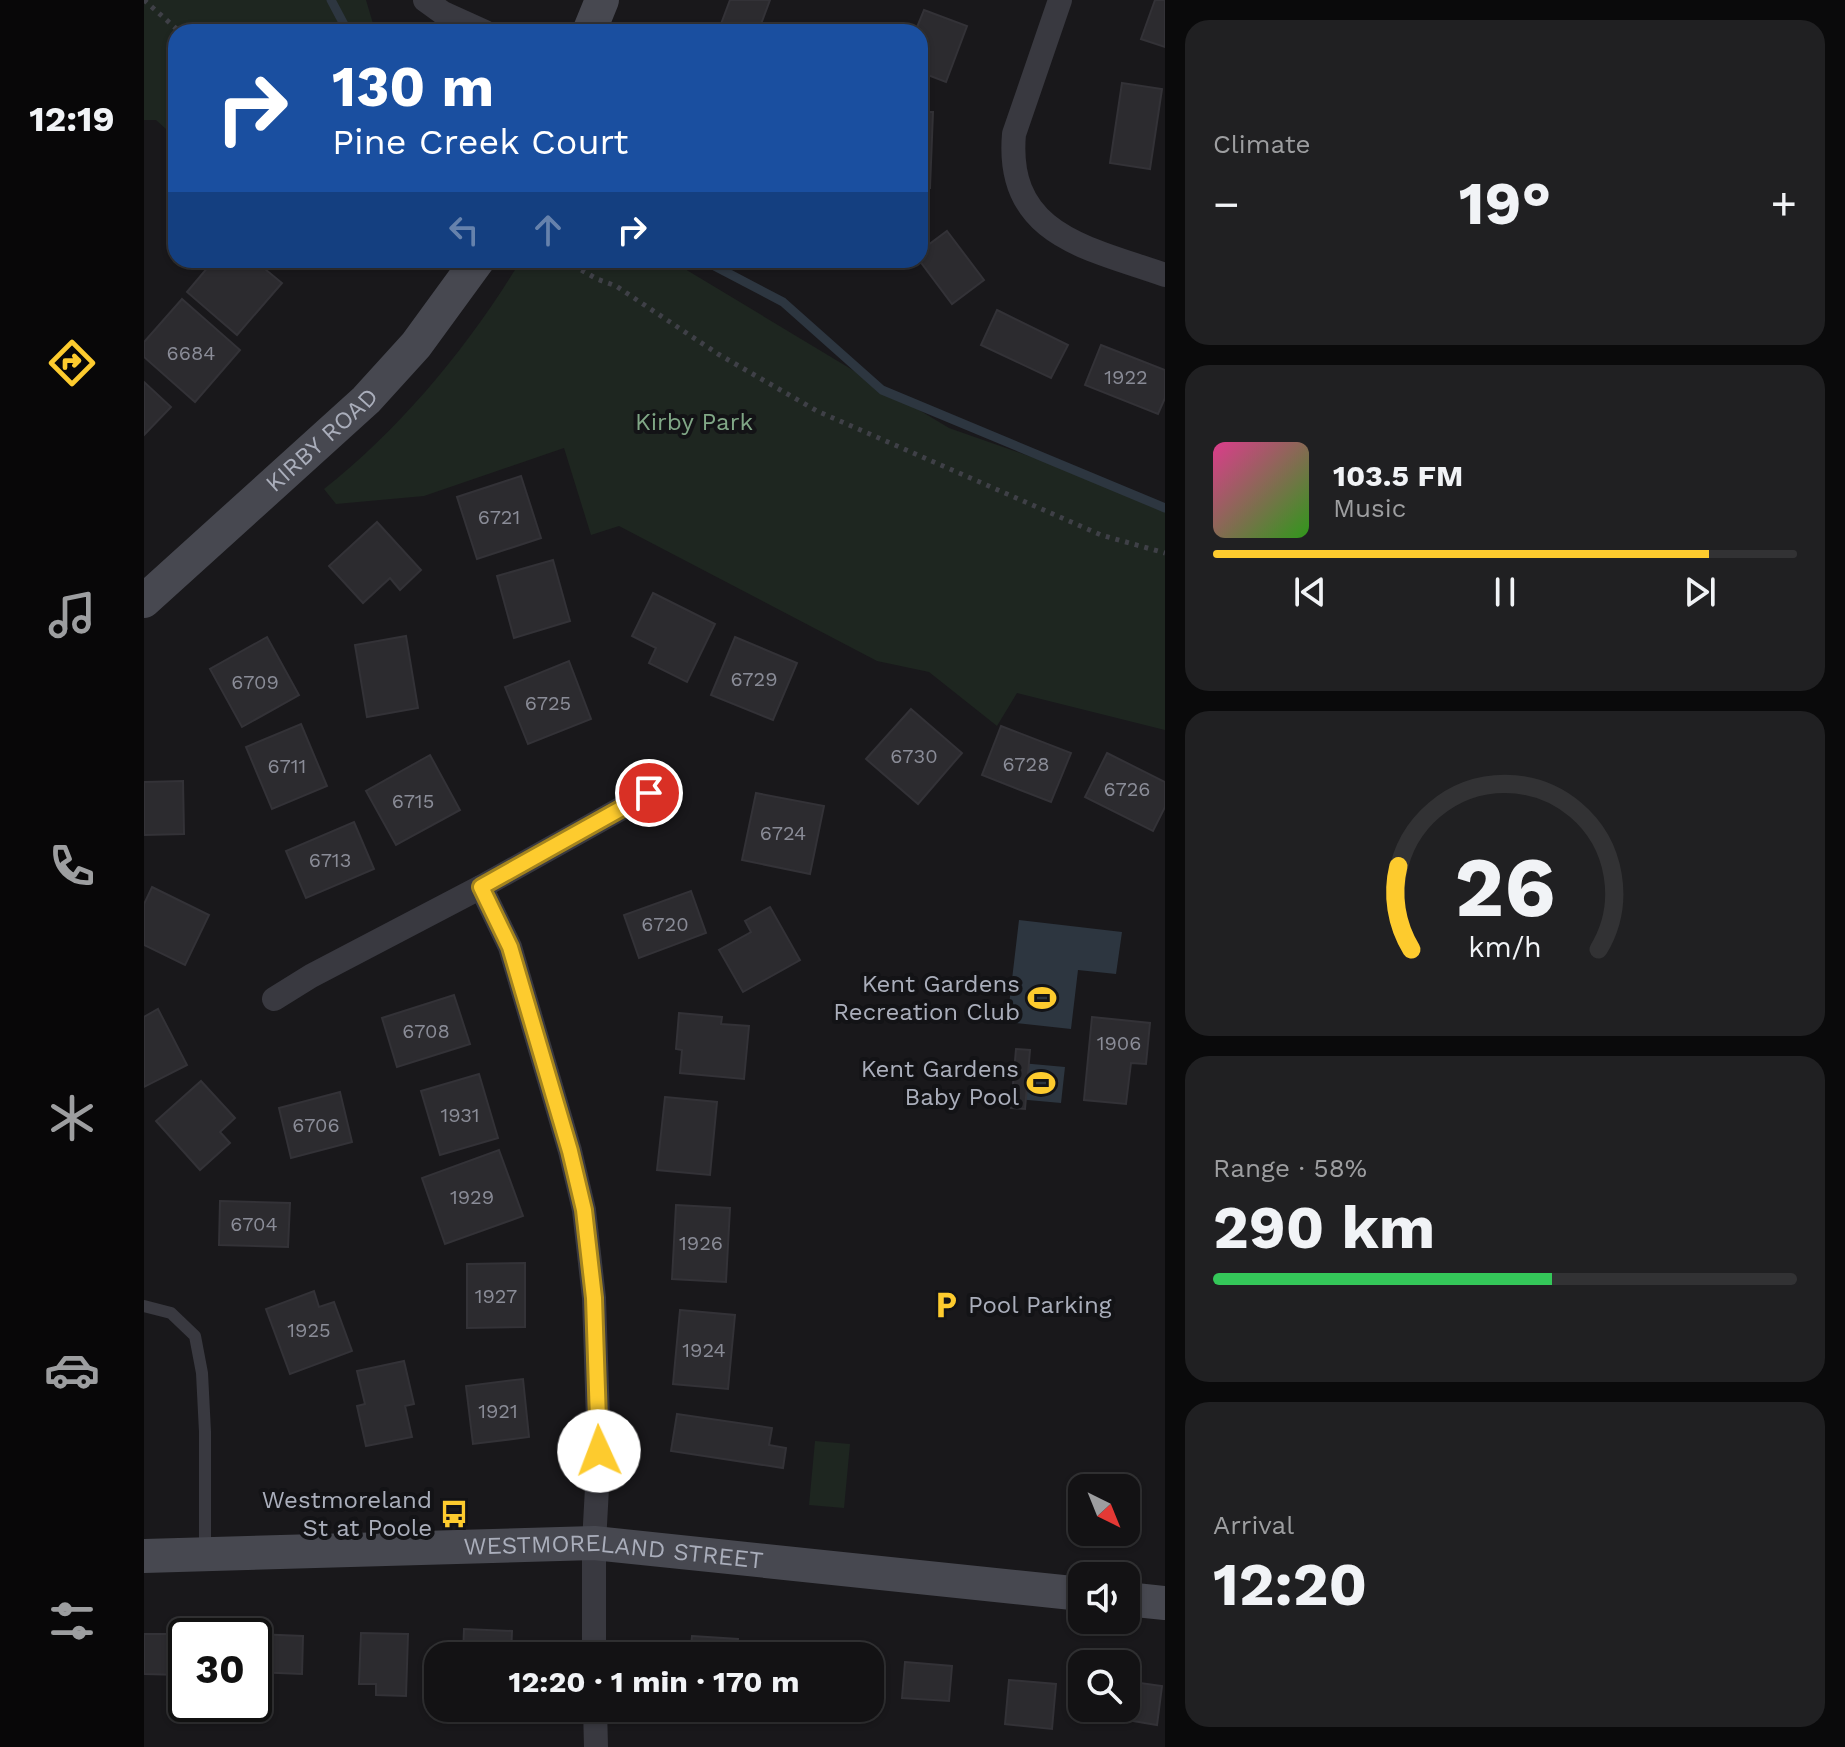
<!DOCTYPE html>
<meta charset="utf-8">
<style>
:root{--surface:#131214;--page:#202022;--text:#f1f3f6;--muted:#9d9ea0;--line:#323234;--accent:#fdcb2e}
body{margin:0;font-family:"Work Sans",sans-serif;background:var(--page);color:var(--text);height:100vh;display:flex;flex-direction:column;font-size:30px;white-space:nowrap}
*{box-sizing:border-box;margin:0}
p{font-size:26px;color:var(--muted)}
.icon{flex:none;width:44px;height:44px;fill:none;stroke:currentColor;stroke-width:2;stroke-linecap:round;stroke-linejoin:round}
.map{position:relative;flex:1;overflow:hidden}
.sheet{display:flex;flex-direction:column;gap:20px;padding:20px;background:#0a0a0b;width:680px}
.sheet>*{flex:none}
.top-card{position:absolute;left:24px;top:24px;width:760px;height:244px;border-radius:24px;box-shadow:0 2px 6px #0004,0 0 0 2px var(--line);background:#1a4fa0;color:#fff;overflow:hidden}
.needle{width:52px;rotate:137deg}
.buttons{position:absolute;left:924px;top:1474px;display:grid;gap:16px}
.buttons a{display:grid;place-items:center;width:72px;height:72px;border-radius:16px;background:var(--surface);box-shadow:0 2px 6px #0004,0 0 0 2px var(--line);font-size:40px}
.speed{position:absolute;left:24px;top:1618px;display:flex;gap:16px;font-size:40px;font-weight:700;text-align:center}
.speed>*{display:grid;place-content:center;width:104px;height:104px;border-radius:50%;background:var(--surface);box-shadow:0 2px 6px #0004,0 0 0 2px var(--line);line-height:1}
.speed .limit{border:4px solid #111;border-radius:12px;background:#fff;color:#111}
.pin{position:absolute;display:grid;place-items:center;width:68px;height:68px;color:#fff;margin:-34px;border:4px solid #fff;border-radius:50%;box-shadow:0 2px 8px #0007}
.me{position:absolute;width:88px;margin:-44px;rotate:358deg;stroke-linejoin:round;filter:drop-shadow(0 0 6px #0008)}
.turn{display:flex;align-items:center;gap:28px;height:168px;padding:0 32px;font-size:36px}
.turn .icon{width:104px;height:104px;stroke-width:2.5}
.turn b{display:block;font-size:56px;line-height:68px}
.lanes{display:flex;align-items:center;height:76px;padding:0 32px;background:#0003;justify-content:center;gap:40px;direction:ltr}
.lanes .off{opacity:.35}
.big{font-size:60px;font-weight:700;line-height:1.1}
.sheet .tile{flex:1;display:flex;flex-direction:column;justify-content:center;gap:12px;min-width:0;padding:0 28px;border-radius:24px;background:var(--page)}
.sheet .dial{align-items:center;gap:0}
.dial svg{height:208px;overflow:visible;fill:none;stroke:var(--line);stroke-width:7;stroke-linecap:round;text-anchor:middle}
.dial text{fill:var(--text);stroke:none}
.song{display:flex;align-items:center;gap:24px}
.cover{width:96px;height:96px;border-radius:12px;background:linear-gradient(135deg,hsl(330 70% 55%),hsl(110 70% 35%))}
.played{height:8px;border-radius:4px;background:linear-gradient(90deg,var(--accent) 85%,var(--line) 85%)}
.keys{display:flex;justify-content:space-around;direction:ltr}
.heat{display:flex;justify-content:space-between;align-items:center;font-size:44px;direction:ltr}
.charge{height:12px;border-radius:6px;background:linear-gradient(90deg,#34c759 58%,var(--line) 0)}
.trip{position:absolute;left:280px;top:1642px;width:460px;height:80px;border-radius:24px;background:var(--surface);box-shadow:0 2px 6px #0004,0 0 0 2px var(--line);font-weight:700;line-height:80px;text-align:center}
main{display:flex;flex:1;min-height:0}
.tab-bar{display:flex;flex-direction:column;width:144px;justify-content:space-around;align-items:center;background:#080708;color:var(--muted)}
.tab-bar .icon{width:56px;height:56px}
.tab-bar .on{color:var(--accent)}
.tab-bar b{font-size:36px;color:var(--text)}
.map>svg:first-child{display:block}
</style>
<main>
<nav class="tab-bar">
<b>12:19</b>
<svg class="icon on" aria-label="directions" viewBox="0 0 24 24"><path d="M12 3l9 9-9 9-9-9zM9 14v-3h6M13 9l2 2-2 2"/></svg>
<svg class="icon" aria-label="music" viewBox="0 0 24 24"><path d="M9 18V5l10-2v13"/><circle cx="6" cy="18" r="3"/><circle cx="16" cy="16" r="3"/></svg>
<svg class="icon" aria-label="phone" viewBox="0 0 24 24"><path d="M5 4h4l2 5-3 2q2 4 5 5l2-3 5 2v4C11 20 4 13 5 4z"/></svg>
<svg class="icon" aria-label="climate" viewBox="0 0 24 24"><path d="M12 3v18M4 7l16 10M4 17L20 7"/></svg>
<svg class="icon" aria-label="car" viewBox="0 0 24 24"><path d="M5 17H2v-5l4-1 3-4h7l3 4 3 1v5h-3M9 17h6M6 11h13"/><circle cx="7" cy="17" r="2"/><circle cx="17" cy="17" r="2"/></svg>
<svg class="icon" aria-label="filters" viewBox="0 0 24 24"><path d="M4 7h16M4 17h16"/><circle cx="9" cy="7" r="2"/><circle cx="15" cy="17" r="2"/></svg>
</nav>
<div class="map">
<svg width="1021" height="1747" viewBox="0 0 1021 1747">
<rect width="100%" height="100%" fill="#19181b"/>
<g fill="#1e2620">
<path d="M 0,0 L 222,0 L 230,27 L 237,32 L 32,32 L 32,138 L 12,120 L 0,120 Z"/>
<path d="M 377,260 L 526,260 L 805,428 L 1021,504 L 1021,730 L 873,693 L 853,726 L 785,672 L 733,661 L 475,526 L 447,535 L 420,448 L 280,496 L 192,504 L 180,489 C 259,426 324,347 377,260 Z"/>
<path d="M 671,1441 L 706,1444 L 700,1508 L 665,1505 Z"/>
</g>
<g fill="#2d3640">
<path d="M 875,920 L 978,932 L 972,974 L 934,970 L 927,1029 L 863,1022 Z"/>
<path d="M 877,1063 L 921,1067 L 917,1103 L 873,1099 Z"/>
</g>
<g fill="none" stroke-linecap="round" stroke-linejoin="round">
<g stroke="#2d3640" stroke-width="9">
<path d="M 187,0 L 204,32"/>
<path d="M 559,260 L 639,302 L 738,390 L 1021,508"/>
</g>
</g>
<g fill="#2c2b2f" stroke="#333237" stroke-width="2">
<path d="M 586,0 L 626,0 L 614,32 L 574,32 Z"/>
<path d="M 1011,0 L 1021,0 L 1021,47 L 997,39 Z"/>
<path d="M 780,10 L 823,26 L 802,82 L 776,72 L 776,32 L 771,32 Z"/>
<path d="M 978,83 L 1018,89 L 1006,169 L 966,163 Z"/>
<path d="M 776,112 L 789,112 L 786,188 L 776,188 Z"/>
<path d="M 803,231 L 840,280 L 808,304 L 775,260 L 776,251 Z"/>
<path d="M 70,260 L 110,260 L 138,283 L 93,335 L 43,292 Z"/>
<path d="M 38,299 L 96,350 L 51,402 L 0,357 L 0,342 Z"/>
<path d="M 853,310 L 924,345 L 907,378 L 837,345 Z"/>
<path d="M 957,345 L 1021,370 L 1021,398 L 1014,414 L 941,385 Z"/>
<path d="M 0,382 L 27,407 L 0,435 Z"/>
<path d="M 377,476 L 397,538 L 333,559 L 313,497 Z"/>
<path d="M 233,522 L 277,570 L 256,590 L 246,578 L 219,603 L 185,566 Z"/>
<path d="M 409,560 L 426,621 L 370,638 L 353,576 Z"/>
<path d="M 509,593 L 571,624 L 543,682 L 505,663 L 512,648 L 488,636 Z"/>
<path d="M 262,636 L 274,708 L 223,717 L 211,645 Z"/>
<path d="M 123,637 L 155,695 L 98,727 L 66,669 Z"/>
<path d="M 591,637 L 653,663 L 629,720 L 567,695 Z"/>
<path d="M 425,661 L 447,719 L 384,744 L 361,687 Z"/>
<path d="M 767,709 L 818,753 L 774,804 L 722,759 Z"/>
<path d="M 157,724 L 183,786 L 128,809 L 102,747 Z"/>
<path d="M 857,726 L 927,753 L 907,802 L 838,775 Z"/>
<path d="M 963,753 L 1021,782 L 1021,807 L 1009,831 L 941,797 Z"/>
<path d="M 286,755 L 316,810 L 252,845 L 222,791 Z"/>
<path d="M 39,781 L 40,834 L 0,835 L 0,782 Z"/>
<path d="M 612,793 L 680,806 L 666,874 L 598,860 Z"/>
<path d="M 210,822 L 230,869 L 162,898 L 142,851 Z"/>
<path d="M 8,887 L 65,915 L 41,965 L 0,945 L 0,904 Z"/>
<path d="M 547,891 L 562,933 L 495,958 L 480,915 Z"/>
<path d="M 626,907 L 656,960 L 599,992 L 575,950 L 607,932 L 601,921 Z"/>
<path d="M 310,995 L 326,1044 L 253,1067 L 238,1018 Z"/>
<path d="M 14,1009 L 43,1065 L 0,1087 L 0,1017 Z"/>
<path d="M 535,1013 L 578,1017 L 577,1024 L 605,1026 L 600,1079 L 536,1073 L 538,1050 L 532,1049 Z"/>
<path d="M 948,1017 L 1006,1023 L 1002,1064 L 987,1063 L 982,1104 L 940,1100 Z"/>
<path d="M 872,1049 L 886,1050 L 881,1109 L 867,1108 Z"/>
<path d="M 335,1074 L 354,1138 L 296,1155 L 277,1091 Z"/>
<path d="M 57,1081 L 91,1118 L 76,1132 L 86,1143 L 56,1170 L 12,1121 Z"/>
<path d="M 196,1092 L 208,1142 L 147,1158 L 135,1108 Z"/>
<path d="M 521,1097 L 573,1102 L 566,1175 L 513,1170 Z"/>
<path d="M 355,1150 L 379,1216 L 301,1244 L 278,1178 Z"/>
<path d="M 76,1201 L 146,1203 L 144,1247 L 75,1245 Z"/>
<path d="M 532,1205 L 586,1208 L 582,1282 L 528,1279 Z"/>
<path d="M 381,1263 L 381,1327 L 323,1328 L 323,1264 Z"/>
<path d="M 170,1291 L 175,1307 L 190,1302 L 208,1351 L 146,1374 L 122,1309 Z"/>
<path d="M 536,1310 L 591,1315 L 584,1389 L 529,1384 Z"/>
<path d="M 260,1361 L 270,1404 L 261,1406 L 268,1437 L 222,1446 L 213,1406 L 221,1404 L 213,1371 Z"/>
<path d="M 379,1379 L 385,1437 L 329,1444 L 322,1386 Z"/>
<path d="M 533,1414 L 628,1428 L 625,1445 L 642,1448 L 639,1468 L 527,1451 Z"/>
<path d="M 320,1629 L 368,1631 L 367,1656 L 319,1656 Z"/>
<path d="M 217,1633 L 264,1634 L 262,1696 L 232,1695 L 232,1684 L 215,1684 Z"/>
<path d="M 0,1634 L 37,1634 L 36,1675 L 0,1674 Z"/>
<path d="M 111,1634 L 159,1636 L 158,1674 L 110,1672 Z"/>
<path d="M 548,1636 L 594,1639 L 593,1656 L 546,1656 Z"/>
<rect x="655" y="1649" width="48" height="7"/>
<path d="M 761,1662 L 808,1666 L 805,1701 L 758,1698 Z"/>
<path d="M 865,1680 L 912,1684 L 908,1729 L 861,1724 Z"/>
<path d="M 982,1681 L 1018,1686 L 1013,1725 L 965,1717 L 967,1708 L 982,1708 Z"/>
</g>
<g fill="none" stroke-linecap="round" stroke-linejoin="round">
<g stroke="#3f4047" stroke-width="5" stroke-dasharray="4 6" stroke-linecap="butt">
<path d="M 0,0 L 36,32"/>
<path d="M 420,260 L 453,279 L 472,286 L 574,354 L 673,411 L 957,535 L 1021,553"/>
</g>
<path stroke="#393940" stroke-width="12" d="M 0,1306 L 27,1313 L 51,1336 L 58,1373 L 61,1432 L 61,1551"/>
<g stroke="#393940" stroke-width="24">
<path d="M 281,0 L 299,13 L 341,32"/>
<path d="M 916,0 L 870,134 C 861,236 945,248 1021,275"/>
<path d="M 337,887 L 366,947 L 426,1151 L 440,1210 L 450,1298 L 455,1451 L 450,1543 L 450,1656"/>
<path d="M 130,999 L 167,976 L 337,887 L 505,793"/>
<path d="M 451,1708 L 452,1747"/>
</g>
<g stroke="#474850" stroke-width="34">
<path d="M 445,32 L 458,0"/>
<path id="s1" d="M 0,601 L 222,400 L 272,345 L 334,260"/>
<path id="s2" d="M 0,1556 L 450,1543 L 938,1594"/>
<path d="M 982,1599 L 1021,1603"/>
</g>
</g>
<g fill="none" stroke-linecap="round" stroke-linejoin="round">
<defs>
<path id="route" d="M 455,1451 L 450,1298 L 440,1210 L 426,1151 L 366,947 L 337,887 L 505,793"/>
</defs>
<use href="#route" stroke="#a4841e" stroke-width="20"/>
<use href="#route" stroke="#fdcb2e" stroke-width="14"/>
</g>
<defs>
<symbol id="stadium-bare" viewBox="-9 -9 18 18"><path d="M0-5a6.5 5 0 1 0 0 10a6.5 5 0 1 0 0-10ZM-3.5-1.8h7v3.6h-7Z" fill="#fdcb2e" stroke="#131316" stroke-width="2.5" paint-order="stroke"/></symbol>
<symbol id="parking-bare" viewBox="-9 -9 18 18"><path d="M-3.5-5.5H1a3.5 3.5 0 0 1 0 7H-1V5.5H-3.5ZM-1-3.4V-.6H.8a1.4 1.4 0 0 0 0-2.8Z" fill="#fdcb2e" stroke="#131316" stroke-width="2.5" paint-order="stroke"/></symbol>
<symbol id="bus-bare" viewBox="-9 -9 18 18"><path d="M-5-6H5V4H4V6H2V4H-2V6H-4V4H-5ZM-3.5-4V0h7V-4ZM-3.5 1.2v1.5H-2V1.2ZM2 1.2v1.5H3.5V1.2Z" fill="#fdcb2e" stroke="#131316" stroke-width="2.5" paint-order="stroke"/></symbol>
</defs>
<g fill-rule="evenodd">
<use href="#stadium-bare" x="878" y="978" width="40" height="40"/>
<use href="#stadium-bare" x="877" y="1063" width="40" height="40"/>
<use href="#parking-bare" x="782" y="1285" width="40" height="40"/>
<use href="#bus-bare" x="290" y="1494" width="40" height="40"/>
</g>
<g text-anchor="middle" stroke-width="8" stroke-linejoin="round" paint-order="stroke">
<g font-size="20" fill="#8a8c97">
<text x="47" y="360">6684</text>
<text x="982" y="384">1922</text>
<text x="355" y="524">6721</text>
<text x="610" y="686">6729</text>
<text x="111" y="689">6709</text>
<text x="404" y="710">6725</text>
<text x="770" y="763">6730</text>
<text x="882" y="771">6728</text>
<text x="143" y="773">6711</text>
<text x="983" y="796">6726</text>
<text x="269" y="808">6715</text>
<text x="639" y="840">6724</text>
<text x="186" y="867">6713</text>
<text x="521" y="931">6720</text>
<text x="282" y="1038">6708</text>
<text x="975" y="1050">1906</text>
<text x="316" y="1122">1931</text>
<text x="172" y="1132">6706</text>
<text x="328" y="1204">1929</text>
<text x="110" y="1231">6704</text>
<text x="557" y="1250">1926</text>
<text x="352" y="1303">1927</text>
<text x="165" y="1337">1925</text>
<text x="560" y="1357">1924</text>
<text x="354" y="1418">1921</text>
</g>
<g font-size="24" fill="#80a786" stroke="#131316">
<text x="550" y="430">Kirby Park</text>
</g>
<g font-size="24" fill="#aaaebb" stroke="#131316">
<text dy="8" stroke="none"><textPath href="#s1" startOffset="240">KIRBY ROAD</textPath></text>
<text dy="8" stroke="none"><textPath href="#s2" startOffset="470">WESTMORELAND STREET</textPath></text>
</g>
<g font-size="24" fill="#aaaebb" stroke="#131316" text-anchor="end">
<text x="876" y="992">Kent Gardens<tspan x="876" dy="28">Recreation Club</tspan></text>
<text x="875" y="1077">Kent Gardens<tspan x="875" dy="28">Baby Pool</tspan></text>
<text x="824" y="1313" text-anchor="start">Pool Parking</text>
<text x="288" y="1508">Westmoreland<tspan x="288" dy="28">St at Poole</tspan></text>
</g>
</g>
</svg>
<div class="buttons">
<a><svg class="needle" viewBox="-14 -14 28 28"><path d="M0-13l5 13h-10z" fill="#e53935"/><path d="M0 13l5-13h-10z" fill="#9d9ea0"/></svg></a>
<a><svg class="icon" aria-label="sound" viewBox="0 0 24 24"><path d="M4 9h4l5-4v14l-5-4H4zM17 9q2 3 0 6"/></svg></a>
<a><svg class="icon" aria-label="search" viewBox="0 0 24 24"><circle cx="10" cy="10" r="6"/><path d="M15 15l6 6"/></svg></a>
</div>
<div class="speed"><div class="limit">30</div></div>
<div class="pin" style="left:505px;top:793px;background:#d93025"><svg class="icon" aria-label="arrive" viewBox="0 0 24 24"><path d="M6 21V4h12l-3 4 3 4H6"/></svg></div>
<svg class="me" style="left:455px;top:1451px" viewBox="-20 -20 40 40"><circle r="19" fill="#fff"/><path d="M0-13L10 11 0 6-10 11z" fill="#fdcb2e"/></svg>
<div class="trip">12:20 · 1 min · 170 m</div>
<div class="top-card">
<div class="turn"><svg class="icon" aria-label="right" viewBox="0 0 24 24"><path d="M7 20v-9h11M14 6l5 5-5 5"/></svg><div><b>130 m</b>Pine Creek Court</div></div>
<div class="lanes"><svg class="icon off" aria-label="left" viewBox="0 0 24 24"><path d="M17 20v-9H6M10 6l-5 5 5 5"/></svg><svg class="icon off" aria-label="ahead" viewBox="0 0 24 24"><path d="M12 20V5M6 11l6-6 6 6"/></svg><svg class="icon" aria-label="right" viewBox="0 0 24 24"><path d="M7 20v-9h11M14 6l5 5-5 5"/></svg></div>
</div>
</div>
<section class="sheet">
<div class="tile"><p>Climate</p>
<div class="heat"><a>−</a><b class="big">19°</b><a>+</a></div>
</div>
<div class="tile">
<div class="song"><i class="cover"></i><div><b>103.5 FM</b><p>Music</p></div></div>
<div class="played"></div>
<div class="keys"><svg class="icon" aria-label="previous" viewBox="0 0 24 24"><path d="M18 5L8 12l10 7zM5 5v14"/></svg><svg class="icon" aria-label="pause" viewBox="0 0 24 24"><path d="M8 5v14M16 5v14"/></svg><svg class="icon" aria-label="next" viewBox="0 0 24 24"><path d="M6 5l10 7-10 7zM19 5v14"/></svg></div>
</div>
<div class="tile dial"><svg viewBox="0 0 100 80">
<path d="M14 69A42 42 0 1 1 86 69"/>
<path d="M14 69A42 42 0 0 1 9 37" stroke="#fdcb2e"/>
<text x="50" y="56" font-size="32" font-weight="700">26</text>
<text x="50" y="72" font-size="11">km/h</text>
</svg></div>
<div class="tile"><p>Range · 58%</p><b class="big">290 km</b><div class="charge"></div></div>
<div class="tile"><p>Arrival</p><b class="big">12:20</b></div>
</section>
</main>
